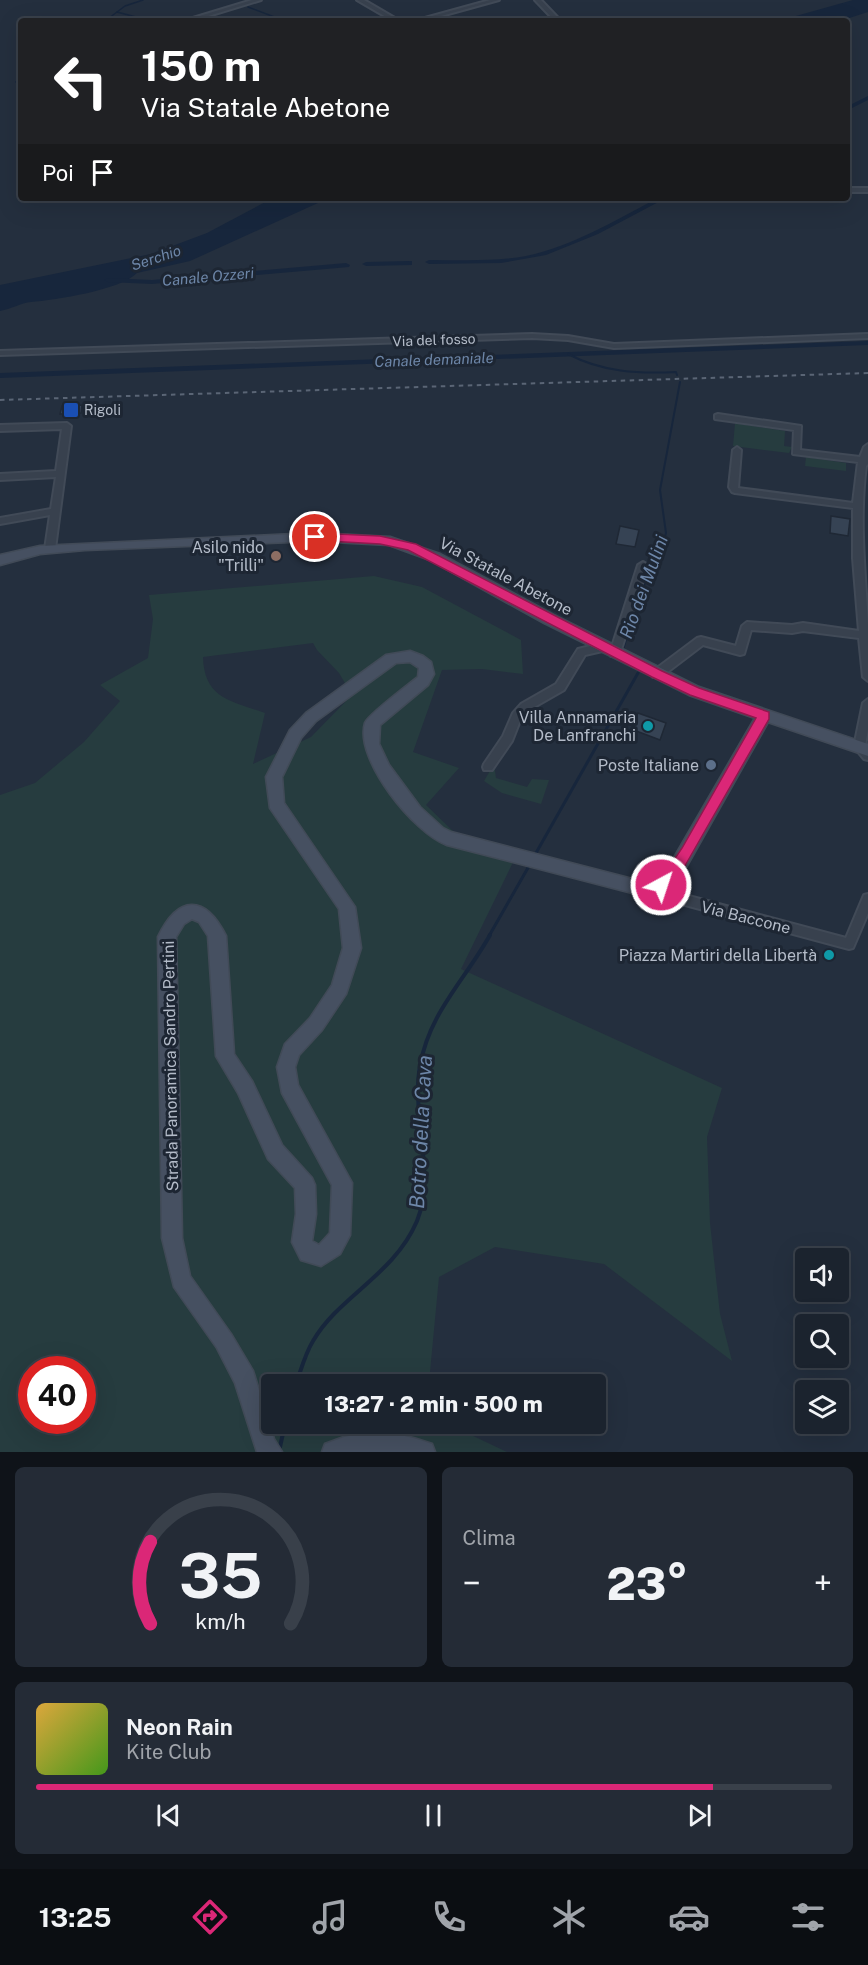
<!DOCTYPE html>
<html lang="it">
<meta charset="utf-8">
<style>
:root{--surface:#1b232e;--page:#242b36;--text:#f1f3f6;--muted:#a0a4aa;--line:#39404a;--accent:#db2777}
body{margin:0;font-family:"Public Sans",sans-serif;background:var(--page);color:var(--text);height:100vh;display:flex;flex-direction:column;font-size:22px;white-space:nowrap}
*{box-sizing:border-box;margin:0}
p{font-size:20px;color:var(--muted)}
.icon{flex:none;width:33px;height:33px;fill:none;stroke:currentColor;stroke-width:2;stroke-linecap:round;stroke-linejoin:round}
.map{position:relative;height:1452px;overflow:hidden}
.side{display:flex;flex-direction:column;gap:15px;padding:15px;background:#0f1319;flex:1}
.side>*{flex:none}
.top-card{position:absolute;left:18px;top:18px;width:832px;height:183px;border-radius:6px;box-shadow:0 6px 24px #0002,0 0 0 2px var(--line);background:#202124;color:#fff;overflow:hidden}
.controls{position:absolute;left:795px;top:1248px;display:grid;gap:12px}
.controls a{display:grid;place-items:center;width:54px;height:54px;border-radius:6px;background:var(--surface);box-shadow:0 6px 24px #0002,0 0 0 2px var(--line);font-size:30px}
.speed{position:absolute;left:18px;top:1356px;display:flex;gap:12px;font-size:30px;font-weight:700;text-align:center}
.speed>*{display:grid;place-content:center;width:78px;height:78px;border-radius:50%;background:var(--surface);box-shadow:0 6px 24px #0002,0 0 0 2px var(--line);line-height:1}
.speed .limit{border:9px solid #d22;background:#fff;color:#111}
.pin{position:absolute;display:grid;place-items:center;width:51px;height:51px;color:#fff;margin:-26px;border:3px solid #fff;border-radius:50%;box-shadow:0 2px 6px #0007}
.me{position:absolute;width:66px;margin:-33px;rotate:40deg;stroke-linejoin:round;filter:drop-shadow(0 0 4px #0008)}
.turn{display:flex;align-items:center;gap:21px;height:126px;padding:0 24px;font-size:27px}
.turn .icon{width:78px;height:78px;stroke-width:2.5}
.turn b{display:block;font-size:42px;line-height:51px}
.then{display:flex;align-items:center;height:57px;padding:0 24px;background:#0003;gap:12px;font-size:22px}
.big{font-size:45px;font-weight:800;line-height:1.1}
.side .widget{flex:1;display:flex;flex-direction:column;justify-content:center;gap:9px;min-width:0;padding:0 21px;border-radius:9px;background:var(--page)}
.side .dial{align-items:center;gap:0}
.dial svg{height:156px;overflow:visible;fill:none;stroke:var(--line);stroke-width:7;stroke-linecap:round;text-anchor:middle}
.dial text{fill:var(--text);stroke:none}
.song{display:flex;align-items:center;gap:18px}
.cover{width:72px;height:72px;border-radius:9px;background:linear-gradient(135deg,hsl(40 70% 55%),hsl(100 70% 35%))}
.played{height:6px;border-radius:3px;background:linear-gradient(90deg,var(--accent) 85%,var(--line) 85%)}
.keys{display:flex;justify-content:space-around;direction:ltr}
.heat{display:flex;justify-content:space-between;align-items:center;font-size:33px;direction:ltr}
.side .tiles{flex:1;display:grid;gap:15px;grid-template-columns:1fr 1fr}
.widget:last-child{grid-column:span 2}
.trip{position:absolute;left:261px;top:1374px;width:345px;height:60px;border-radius:6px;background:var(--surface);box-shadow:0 6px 24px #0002,0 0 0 2px var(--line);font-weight:800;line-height:60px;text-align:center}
.menu{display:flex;height:96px;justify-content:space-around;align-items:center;background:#0b0e12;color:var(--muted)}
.menu .icon{width:42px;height:42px}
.menu .selected{color:var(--accent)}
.menu b{font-size:27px;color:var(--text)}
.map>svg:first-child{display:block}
</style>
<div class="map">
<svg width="868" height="1452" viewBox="0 0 868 1452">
<rect width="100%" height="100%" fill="#242f3e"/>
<g fill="#263c3f" fill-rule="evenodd">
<path d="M 735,423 L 785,431 L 784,446 L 792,447 L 789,453 L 733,446 Z"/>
<path d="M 806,457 L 846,463 L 846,471 L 805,466 Z"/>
<path d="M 374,576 L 422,587 L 521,640 L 523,674 L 482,669 L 442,670 L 413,752 L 459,768 L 426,805 L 457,835 L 518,852 L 461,969 L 722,1088 L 707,1137 L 710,1223 L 720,1314 L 732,1361 L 604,1264 L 495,1247 L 439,1277 L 430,1372 L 434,1384 L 272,1384 L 272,1424 L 448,1424 L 507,1452 L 0,1452 L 0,795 L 35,783 L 84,742 L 120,701 L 100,685 L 148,658 L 153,619 L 149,595 ZM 313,643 L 317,650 L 339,673 L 352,695 L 311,737 L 253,764 L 265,713 C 232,701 204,699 203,657 ZM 32,1370 L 82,1370 L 82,1420 L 32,1420 Z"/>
<path d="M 494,764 L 496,778 L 527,787 L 532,779 L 549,780 L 541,804 L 502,793 L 484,781 Z"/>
</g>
<g fill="#17263c">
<path d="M 853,0 L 868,0 L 868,12 L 840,21 L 778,21 Z"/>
<path d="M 281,198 L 329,198 L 190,261 L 137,273 C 121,290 55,300 31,302 C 21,303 11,309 0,311 L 0,285 L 151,254 L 207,233 L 269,200 Z"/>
<path d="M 868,341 L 868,345 L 0,378 L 0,373 Z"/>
</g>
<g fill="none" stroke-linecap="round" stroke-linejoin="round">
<g stroke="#17263c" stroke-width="1.5">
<path d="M 248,7 L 285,21"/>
<path d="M 117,12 L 151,21"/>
<path d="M 105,21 L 125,6 L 143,0"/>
<path d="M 21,79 L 16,82 L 21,84"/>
</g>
<g stroke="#17263c" stroke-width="2">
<path d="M 568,354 C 602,372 638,374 676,372 L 677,375"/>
<path d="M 664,540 L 666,533 L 660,490 L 680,382"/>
</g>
<g stroke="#17263c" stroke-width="3">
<path d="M 622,651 L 639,595 L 665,538"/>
<path d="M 536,853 L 638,673"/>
<path d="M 489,936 L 529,866"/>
</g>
<g stroke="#17263c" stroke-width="4">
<path d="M 296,1384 C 301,1370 305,1354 313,1341 C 339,1296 394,1275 417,1221 C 436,1175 411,1114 420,1066 C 429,1013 465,980 490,935"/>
<path d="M 280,1447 L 285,1424"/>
</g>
<g fill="#17263c" fill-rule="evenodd">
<path d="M 868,96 L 868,100 L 848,110 L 848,106 Z"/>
<path d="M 658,198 L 666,198 L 598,234 L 546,255 L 501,263 L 429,264 L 425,262 L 429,260 C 461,260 494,262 526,256 C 574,246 615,220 658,198 Z"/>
<path d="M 409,261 L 412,261 L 412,265 L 366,266 L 362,264 L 366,262 Z"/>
<path d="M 346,263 L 350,265 L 349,267 L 152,284 L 108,282 L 104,280 L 108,278 L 152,280 Z"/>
</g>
</g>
<g fill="#364354" stroke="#1f2835" stroke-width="1.5">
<path d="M 82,405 L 81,413 L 60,414 L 62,406 Z"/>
<path d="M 831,516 L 850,519 L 848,536 L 830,533 Z"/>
<path d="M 620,526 L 639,530 L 635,547 L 616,544 Z"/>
<path d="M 638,713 L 666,723 L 660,740 L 631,729 Z"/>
</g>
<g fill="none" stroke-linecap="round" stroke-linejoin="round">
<defs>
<g id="street">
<path d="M 252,0 L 261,0 L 192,21 L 183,21 Z"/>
<path d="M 357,0 L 364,0 L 400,21 L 393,21 Z"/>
<path d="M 490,0 L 499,0 L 423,21 L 414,21 Z"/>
<path d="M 535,0 L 541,0 L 559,19 L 559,21 L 555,21 Z"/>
<rect x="848" y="188" width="20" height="4"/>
<path d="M 532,334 L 568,336 L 614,344 L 868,334 L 868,338 L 614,348 L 568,340 L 532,338 L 0,355 L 0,351 Z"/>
<path d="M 718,414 L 801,426 L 800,450 L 860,457 L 864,447 L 868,444 L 868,464 L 866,466 C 859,519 865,571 868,625 C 868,643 868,662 868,681 L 863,677 L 859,638 L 803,631 L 792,633 L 751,630 L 744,654 L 740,655 L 703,645 L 661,677 L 653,677 L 652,674 L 653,671 L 697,638 L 701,637 L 736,646 L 742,626 L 747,622 L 792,625 L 803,623 L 859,631 L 853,558 L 853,508 L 735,493 L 732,492 L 729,487 L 733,450 L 737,447 L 741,450 L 738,488 L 853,503 L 858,462 L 793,454 L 794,430 L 715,419 L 715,415 Z"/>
<path d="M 67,423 L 71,426 L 55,549 L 50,552 L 45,549 L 50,515 L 0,524 L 0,518 L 51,509 L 56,477 L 0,480 L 0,474 L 56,471 L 62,429 L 0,431 L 0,425 Z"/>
<path d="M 643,562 L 648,565 L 620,653 L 619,656 L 611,656 L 610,653 L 638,565 Z"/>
<path d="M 603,643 L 608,647 L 607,650 L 585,655 L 564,690 L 529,710 L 521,718 L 512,741 L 492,770 L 484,770 L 483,767 L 484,764 L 503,736 L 513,713 L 521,704 L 556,684 L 578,649 Z"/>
<path d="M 868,699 L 868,729 L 865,746 L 868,749 L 868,760 L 864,759 L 854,747 L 863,703 Z"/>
<path d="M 644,884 L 846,938 L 864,895 L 868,894 L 868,913 L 853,948 L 849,949 L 644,894 L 640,892 L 638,889 L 640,886 Z"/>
</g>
<g id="secondary">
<path d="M 315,533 L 390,537 L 440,554 L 554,615 L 699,687 L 868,744 L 868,756 L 768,722 L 680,878 L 667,890 L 644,896 L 447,845 C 414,833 354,759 365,723 C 368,715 408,685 418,677 L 419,668 L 410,662 L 396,663 L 316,721 L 301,738 L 282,777 L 284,803 L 355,907 L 361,948 L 346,994 L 322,1030 L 299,1055 L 295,1067 L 298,1085 L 352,1183 L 350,1235 L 340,1254 L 321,1266 L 301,1260 L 292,1242 L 296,1214 L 295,1188 L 268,1159 L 238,1093 L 216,1056 L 208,936 L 199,922 L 192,919 L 184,924 L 176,937 L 182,1238 L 190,1276 L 231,1334 L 253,1371 L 274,1439 L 282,1452 L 257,1452 L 235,1383 L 217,1348 L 174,1287 L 162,1238 L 158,937 C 178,895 205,894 226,936 L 234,1054 L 252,1081 L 282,1145 L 312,1178 L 315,1185 L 316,1214 L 312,1241 L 319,1245 L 330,1233 L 332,1185 L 282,1093 L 277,1067 L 285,1044 L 310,1018 L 332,985 L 343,948 L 339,909 L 270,808 L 266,777 L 290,730 L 306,713 L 386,655 L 410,651 L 423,656 L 431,662 L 434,674 L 428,685 L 380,725 L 379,744 L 389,765 L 420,807 L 443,828 L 451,832 L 644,882 L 656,879 L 668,868 L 755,718 L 689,695 L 544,623 L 430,560 L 389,545 L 315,541 L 85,550 L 40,554 L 0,565 L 0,555 L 40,546 Z"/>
<path d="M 367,1432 C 389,1432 411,1436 432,1444 L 435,1452 L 322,1452 L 325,1444 L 344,1437 Z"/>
</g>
</defs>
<use href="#street" stroke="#414a57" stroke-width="4"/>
<use href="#secondary" stroke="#414a57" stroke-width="3"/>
<use href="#street" fill="#38414e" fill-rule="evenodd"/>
<use href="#secondary" fill="#465061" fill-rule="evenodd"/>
<path stroke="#5a6575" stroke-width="2" stroke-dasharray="4.5 4.5" stroke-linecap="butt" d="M 0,400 L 868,373"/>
</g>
<path fill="#db2777" stroke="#8e194d" stroke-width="1.5" d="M 315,533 L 380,536 L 416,544 L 662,671 L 699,688 L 769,712 L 769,719 L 674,885 L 661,892 L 653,885 L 663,876 L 682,848 L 756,718 L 690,695 L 652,677 L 408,550 L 380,544 L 310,540 L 310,534 Z"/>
<rect fill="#1a4fb4" stroke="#1d2633" stroke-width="2" x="63" y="402" width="16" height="16" rx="3"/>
<circle fill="#8d6e63" stroke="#1d2633" stroke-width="2" cx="276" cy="556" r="6"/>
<g fill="#0f9aa8" stroke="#1d2633" stroke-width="2">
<circle cx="648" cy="726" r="6"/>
<circle cx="829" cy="955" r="6"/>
</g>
<circle fill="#5c6f8a" stroke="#1d2633" stroke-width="2" cx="711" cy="765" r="6"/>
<g text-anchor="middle" stroke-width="6" stroke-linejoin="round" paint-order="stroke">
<g font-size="14" fill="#b4bcc9" stroke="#1d2633">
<text transform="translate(434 340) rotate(-2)" y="5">Via del fosso</text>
</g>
<g font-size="14" fill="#b4bcc9" stroke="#1d2633" text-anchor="start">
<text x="84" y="415">Rigoli</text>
</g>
<g font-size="15" font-style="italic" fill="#6d86a8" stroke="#1d2633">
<text transform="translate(156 258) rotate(-18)" y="5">Serchio</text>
<text transform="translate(208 277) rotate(-5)" y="5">Canale Ozzeri</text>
<text transform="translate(434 360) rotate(-2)" y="5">Canale demaniale</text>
</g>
<g font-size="16" fill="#b4bcc9" stroke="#1d2633" text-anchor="end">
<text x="264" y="553">Asilo nido<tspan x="264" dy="18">"Trilli"</tspan></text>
<text x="636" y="723">Villa Annamaria<tspan x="636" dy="18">De Lanfranchi</tspan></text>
<text x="699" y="771">Poste Italiane</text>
<text x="817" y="961">Piazza Martiri della Libertà</text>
</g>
<g font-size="16" fill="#b4bcc9" stroke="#1d2633">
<text transform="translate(506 576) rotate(28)" y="6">Via Statale Abetone</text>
<text transform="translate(746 917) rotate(14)" y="6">Via Baccone</text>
<text transform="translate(170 1066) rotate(-91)" y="6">Strada Panoramica Sandro Pertini</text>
</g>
<g font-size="18" font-style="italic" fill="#6d86a8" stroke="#1d2633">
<text transform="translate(644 587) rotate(-70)" y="6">Rio dei Mulini</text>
</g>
<g font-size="21" font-style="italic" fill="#6d86a8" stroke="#1d2633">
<text transform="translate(421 1132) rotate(-87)" y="7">Botro della Cava</text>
</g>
</g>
</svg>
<div class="controls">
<a><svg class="icon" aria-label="sound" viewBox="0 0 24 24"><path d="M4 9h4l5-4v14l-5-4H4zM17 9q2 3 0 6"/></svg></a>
<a><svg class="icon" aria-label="search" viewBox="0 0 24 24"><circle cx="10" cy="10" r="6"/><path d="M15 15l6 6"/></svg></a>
<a><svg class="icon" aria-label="layers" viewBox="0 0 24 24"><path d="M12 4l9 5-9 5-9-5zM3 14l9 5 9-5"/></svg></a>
</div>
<div class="speed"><div class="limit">40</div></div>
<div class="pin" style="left:315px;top:537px;background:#d93025"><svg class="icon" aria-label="arrive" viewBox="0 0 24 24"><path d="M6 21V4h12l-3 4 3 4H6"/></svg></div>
<svg class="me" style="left:661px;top:885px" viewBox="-20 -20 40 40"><circle r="17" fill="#db2777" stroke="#fff" stroke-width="3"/><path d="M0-11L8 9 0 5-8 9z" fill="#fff"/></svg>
<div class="trip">13:27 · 2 min · 500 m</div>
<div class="top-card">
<div class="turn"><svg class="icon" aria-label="left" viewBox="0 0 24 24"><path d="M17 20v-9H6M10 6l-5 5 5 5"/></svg><div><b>150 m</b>Via Statale Abetone</div></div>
<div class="then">Poi<svg class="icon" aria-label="arrive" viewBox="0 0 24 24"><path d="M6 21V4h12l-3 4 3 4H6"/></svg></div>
</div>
</div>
<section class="side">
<div class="tiles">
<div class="widget dial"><svg viewBox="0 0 100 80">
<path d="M14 69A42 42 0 1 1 86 69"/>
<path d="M14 69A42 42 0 0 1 14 27" stroke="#db2777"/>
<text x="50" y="56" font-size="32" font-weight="700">35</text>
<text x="50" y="72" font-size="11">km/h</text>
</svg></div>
<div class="widget"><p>Clima</p>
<div class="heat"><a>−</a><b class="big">23°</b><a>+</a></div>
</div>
<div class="widget">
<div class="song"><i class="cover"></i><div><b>Neon Rain</b><p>Kite Club</p></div></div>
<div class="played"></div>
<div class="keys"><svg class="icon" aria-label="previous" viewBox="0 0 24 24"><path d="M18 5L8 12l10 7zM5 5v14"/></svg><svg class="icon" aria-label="pause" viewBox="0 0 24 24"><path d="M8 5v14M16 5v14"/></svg><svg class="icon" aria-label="next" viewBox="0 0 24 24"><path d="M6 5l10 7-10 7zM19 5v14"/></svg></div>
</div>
</div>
</section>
<nav class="menu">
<b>13:25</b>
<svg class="icon selected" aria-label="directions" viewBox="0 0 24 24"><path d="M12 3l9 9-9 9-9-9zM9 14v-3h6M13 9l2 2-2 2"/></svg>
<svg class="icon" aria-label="music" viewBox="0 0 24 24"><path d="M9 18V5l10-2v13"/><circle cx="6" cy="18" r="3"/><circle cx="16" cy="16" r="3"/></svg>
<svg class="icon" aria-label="phone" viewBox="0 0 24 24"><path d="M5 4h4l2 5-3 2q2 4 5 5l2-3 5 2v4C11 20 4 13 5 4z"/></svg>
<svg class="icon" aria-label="climate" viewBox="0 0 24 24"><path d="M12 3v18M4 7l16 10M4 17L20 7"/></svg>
<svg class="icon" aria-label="car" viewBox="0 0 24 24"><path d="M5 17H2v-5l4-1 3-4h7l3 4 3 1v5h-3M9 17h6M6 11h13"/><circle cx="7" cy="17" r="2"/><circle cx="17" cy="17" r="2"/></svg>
<svg class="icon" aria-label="filters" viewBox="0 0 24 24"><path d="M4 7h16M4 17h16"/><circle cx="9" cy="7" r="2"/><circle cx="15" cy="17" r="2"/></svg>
</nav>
